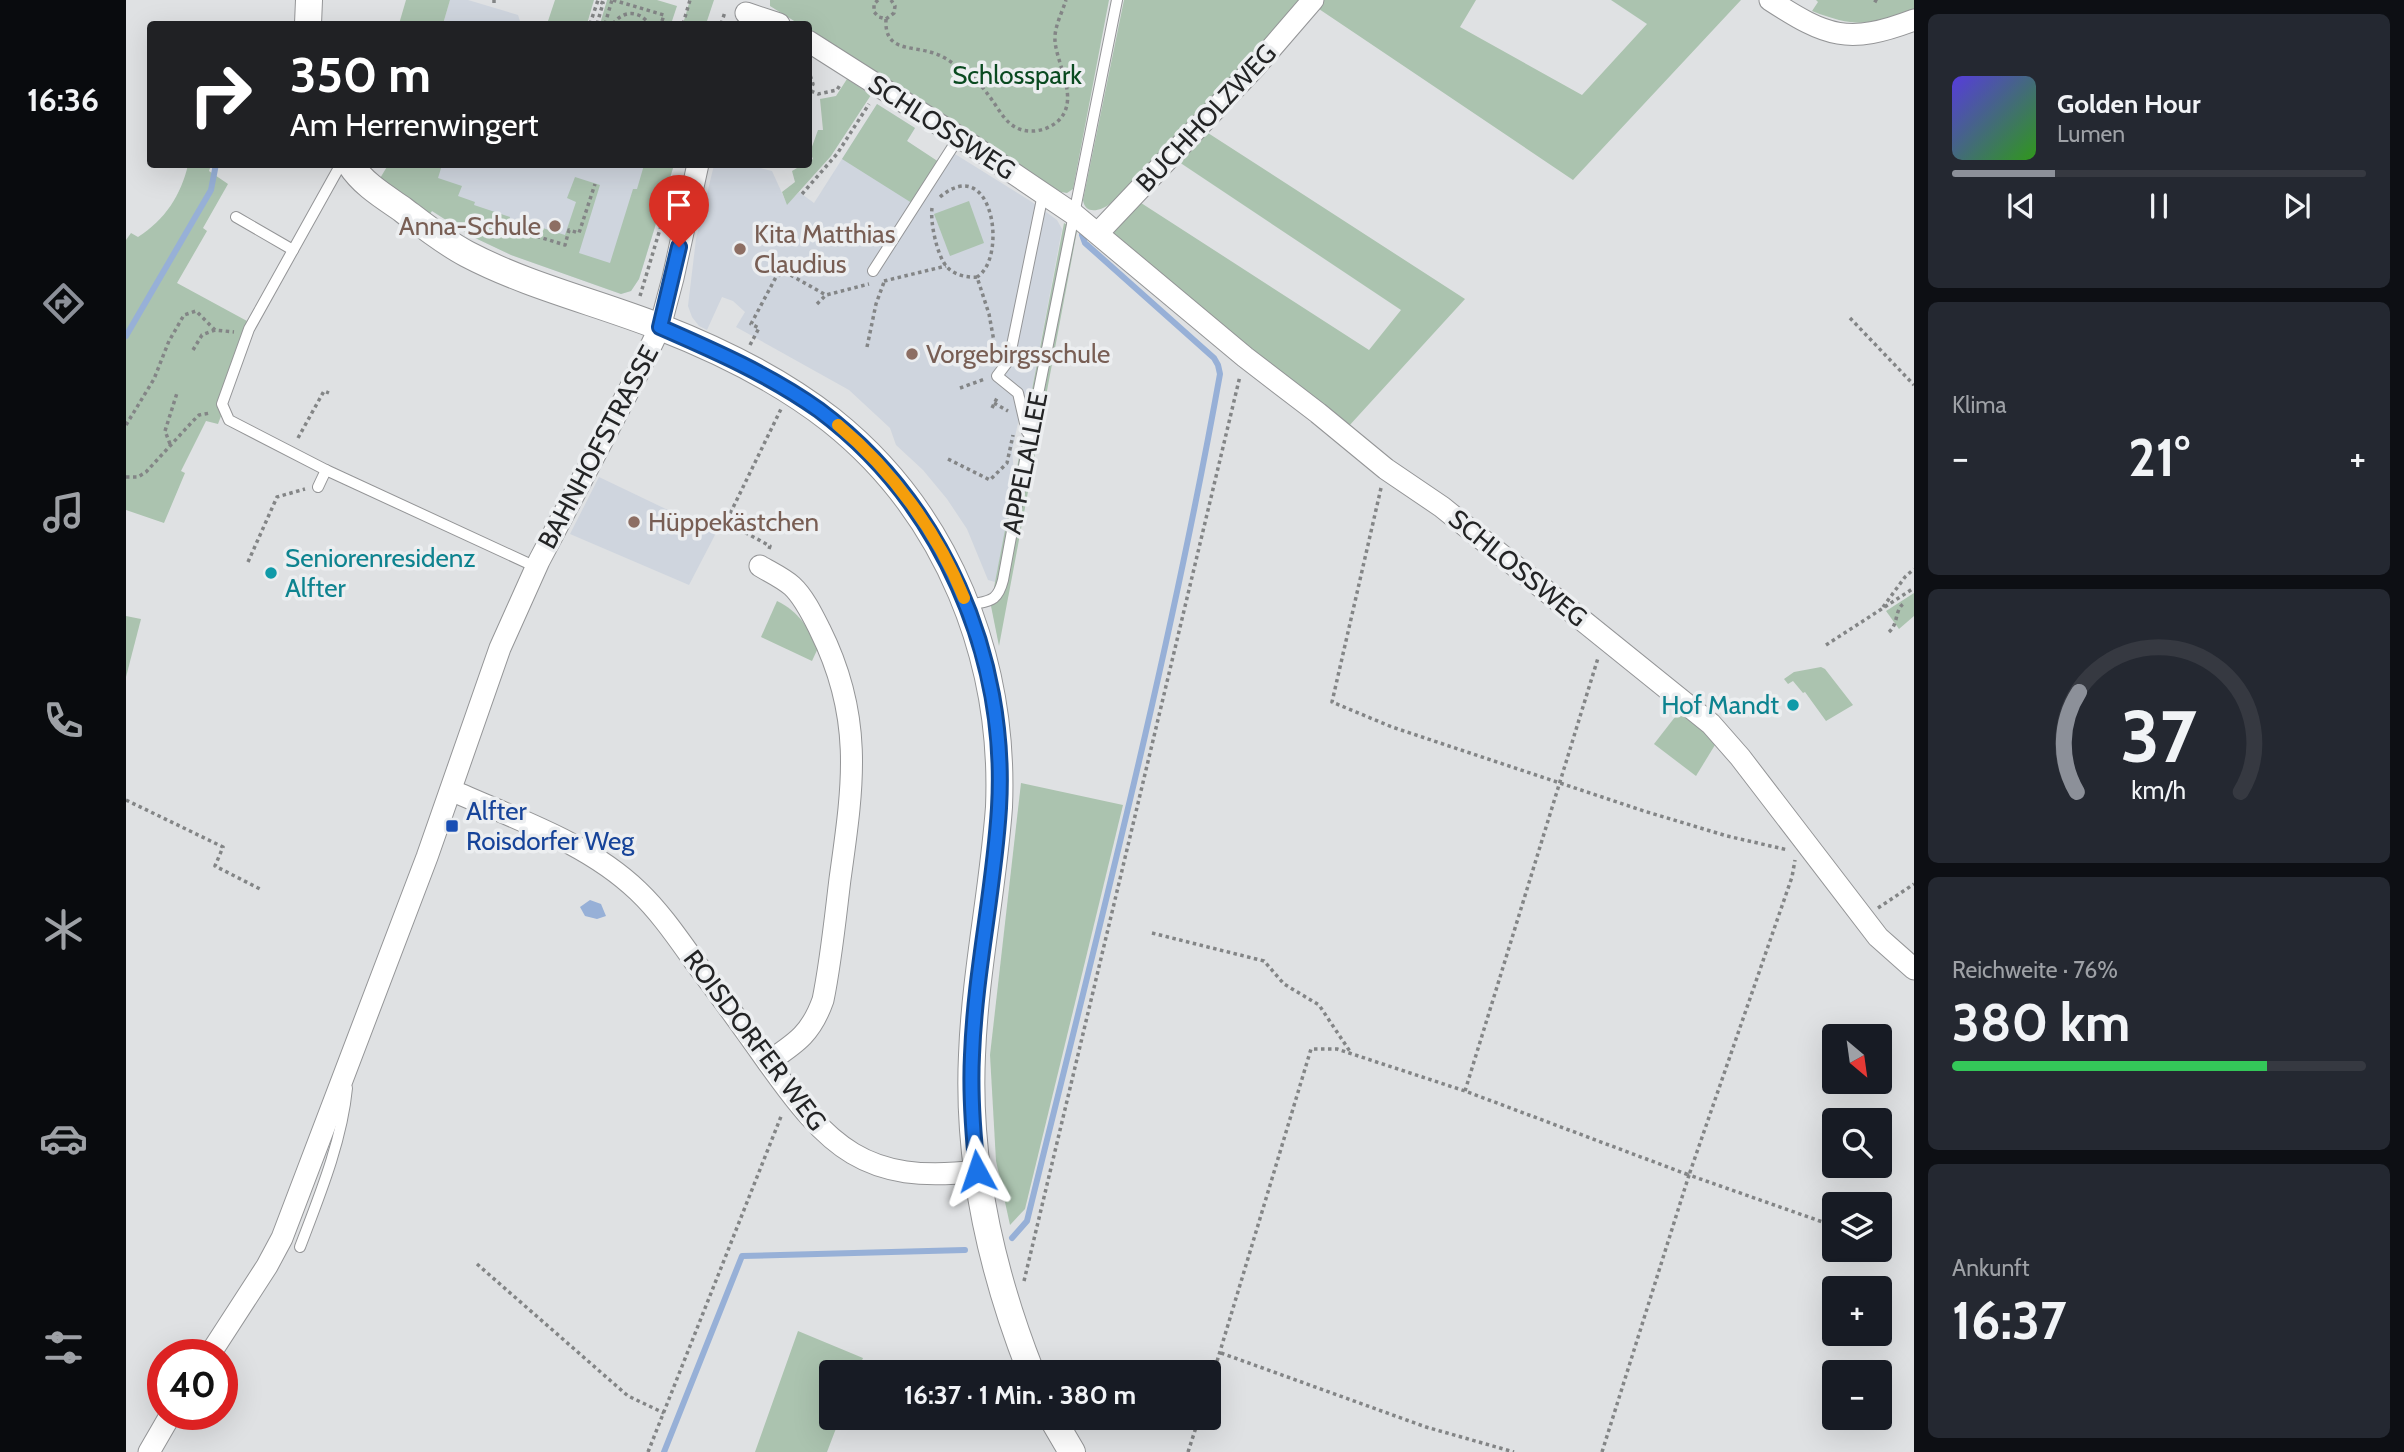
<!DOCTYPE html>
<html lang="de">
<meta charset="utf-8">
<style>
:root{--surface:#171b24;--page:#242831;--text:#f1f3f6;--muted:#9ea1a6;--line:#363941;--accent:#8c9099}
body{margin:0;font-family:Cabin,sans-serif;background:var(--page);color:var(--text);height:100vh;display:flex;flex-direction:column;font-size:26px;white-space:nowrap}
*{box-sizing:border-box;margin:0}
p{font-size:23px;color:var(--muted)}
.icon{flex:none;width:38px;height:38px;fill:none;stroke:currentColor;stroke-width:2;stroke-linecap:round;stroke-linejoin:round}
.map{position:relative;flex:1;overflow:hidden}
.details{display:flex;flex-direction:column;gap:14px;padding:14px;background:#0d0f14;width:490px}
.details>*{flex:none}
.top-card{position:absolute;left:21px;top:21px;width:665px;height:147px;border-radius:7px;box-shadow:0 7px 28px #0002;background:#202124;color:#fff;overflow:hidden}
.needle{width:46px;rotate:151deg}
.controls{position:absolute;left:1696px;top:1024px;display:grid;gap:14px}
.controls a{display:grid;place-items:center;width:70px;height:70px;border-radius:7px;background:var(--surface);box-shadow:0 7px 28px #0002;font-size:35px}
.speed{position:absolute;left:21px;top:1339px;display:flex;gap:14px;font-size:35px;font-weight:700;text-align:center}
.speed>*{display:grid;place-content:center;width:91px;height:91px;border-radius:50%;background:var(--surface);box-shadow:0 7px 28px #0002;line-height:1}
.speed .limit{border:10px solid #d22;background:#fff;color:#111}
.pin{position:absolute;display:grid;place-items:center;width:60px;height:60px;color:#fff;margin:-72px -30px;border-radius:50% 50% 50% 0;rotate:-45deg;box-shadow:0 0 7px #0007}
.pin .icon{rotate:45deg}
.me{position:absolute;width:77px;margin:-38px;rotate:355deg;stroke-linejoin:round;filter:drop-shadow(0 0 5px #0008)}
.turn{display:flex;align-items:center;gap:24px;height:147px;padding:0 28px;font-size:32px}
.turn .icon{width:91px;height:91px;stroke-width:2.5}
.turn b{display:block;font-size:49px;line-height:60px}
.big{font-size:52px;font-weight:700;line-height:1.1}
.details .card{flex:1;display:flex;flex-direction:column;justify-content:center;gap:10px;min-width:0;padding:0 24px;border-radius:10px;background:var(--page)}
.details .dial{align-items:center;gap:0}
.dial svg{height:182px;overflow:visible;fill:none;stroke:var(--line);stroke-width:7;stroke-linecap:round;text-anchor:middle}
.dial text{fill:var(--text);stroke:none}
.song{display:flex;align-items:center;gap:21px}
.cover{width:84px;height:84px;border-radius:10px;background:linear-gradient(135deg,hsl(250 70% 55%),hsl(110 70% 35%))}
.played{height:7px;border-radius:4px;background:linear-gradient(90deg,var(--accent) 25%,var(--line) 25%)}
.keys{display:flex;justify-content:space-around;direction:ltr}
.heat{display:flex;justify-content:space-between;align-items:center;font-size:38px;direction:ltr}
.charge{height:10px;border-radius:5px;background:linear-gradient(90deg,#34c759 76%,var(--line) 0)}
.trip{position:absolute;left:693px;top:1360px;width:402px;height:70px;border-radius:7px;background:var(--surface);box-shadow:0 7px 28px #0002;font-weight:700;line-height:70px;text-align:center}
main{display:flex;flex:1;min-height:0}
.tabs{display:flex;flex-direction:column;width:126px;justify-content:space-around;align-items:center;background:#090b0e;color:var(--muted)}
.tabs .icon{width:49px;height:49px}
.tabs .current{color:var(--accent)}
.tabs b{font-size:32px;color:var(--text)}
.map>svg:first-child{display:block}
</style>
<main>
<nav class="tabs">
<b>16:36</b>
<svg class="icon current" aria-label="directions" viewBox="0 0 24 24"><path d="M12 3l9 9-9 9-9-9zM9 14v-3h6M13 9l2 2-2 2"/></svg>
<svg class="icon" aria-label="music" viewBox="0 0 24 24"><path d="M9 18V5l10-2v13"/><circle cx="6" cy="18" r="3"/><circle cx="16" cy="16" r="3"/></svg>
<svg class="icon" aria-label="phone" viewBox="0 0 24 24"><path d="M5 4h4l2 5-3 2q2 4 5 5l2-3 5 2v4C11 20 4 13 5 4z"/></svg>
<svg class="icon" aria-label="climate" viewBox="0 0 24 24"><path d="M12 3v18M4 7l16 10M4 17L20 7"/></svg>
<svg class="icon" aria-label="car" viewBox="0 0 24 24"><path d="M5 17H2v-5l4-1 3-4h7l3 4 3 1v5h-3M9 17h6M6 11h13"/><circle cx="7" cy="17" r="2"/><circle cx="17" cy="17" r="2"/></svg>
<svg class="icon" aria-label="filters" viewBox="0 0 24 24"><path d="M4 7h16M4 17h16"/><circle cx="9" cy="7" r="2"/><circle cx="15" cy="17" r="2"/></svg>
</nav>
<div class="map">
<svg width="1788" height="1452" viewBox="0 0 1788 1452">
<rect width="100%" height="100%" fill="#dfe1e3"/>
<g fill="#cfd5de">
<path d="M 324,0 L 342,0 L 392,15 L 395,24 L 317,24 Z"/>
<path d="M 751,104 L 789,128 L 781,141 L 815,164 L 824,151 L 829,154 L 906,202 L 931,220 L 936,229 L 905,394 L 889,402 L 893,418 L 886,451 L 889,484 L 869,582 L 862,580 L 841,529 L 821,499 L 797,470 L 770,445 L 764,428 L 723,390 L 610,327 L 619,312 L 607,301 L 596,297 L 581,330 L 573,326 L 566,317 L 562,306 L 570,239 L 588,165 L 623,165 L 646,171 L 661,204 L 673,192 L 688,203 Z"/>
<path d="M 262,165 L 548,165 L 513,279 L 505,291 L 495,294 L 385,255 L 345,236 L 306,211 L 303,215 Z"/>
<path d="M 473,477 L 590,533 L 563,585 L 444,534 Z"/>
</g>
<g fill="#abc3af">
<path d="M 280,0 L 324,0 L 317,24 L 273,24 Z"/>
<path d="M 429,0 L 468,0 L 461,24 L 421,24 Z"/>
<path d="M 481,0 L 531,0 L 551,6 L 545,24 L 474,24 Z"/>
<path d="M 564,0 L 588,0 L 580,24 L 557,24 Z"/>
<path d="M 644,0 L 983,0 L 947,189 L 941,193 L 935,192 L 683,31 L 682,24 L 673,24 L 644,6 Z"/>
<path d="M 998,0 L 1178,0 L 1106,83 L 984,204 C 974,211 959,215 957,200 Z"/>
<path d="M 1195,0 L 1350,0 L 1334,27 L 1456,95 L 1521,24 L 1485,0 L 1615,0 L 1447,180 L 1190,7 Z"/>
<path d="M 1690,0 L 1788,0 L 1788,11 C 1743,24 1732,29 1686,11 L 1692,2 Z"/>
<path d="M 721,79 L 745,95 L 705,156 L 661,205 L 656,192 L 669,182 L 666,171 L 676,165 L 682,168 L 687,158 L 683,155 L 692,130 L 697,130 L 694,99 L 710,96 Z"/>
<path d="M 751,104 L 789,128 L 781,141 L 816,164 L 789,205 L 716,159 Z"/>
<path d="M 1082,133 L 1339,299 L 1222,427 L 1119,346 L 983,231 L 1012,201 L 1243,350 L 1275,310 L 1053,162 Z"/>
<path d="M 62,165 L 85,165 L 83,171 L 102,184 L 77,228 L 81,231 L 51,283 L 121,321 L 92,402 L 95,416 L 92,424 L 80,421 L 55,471 L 59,473 L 38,523 L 0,510 L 0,240 L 5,233 L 12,237 C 39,220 55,195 62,165 Z"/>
<path d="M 262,165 L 316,165 L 312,178 L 336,186 L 332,196 L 349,202 L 348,205 L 384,217 L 382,226 L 401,232 L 404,224 L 439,235 L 450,202 L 441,198 L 449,177 L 474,185 L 453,253 L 484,263 L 507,189 L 511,189 L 518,165 L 535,165 L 547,168 L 513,279 L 505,291 L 495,294 L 385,255 L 345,236 L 306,211 L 303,215 L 253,180 Z"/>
<path d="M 843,201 L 858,243 L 824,256 L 808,214 Z"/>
<path d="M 938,223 L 951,231 L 873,646 L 865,606 L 869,582 Z"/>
<path d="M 1788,593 L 1788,616 L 1773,629 L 1760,611 Z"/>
<path d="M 651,601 C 673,612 682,627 692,648 L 686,661 L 635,637 Z"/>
<path d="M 0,616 L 15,619 L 0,677 Z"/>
<path d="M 1695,667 L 1699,669 L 1727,705 L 1700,721 L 1679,692 L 1677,693 L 1667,681 L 1662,684 L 1658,679 L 1668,672 Z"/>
<path d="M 1556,708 L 1592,740 L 1570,776 L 1528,744 Z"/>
<path d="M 895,783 L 997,805 L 899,1209 L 884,1225 L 870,1161 L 864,1055 Z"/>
<path d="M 672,1331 L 737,1358 L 731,1372 L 705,1372 L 705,1418 L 714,1418 L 701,1452 L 629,1452 Z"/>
</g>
<path fill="#97b0d7" d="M 464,900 L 475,904 L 480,916 L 471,919 L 459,916 L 454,907 Z"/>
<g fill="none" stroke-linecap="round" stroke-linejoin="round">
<g stroke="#97b0d7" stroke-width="6">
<path d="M 0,336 L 85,190 L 90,164"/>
<path d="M 886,1238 L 901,1221 C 970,940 1043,659 1094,374 L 1092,365 L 1088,358 L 959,243 L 956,235"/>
<path d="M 538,1452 L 616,1256 L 839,1250"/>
</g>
<defs>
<g id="service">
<path d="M 110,217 L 167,250"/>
<path d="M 747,271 L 833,137"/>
<path d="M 901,432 L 892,393 L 871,376 L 883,360 L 917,194"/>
<path d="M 200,470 L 103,420 L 96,404 L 123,329 L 215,164"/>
<path d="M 192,487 L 200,470 L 410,567"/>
<path d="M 841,606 C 862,600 871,604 877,580 L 903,439 L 991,0"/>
<path d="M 174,1247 C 193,1197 216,1141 221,1088"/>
</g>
<g id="minor">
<path d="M 1644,0 C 1701,37 1722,45 1788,20"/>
<path d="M 620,13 L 653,24"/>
<path d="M 682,41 L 847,146 L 949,215 L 1119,357 L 1192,413 L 1260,469 L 1316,507 L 1585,724 L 1614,757 L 1752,937 L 1788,969"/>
<path d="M 972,233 L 1130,66 L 1187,0"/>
<path d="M 634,566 C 644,572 657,578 666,586 C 678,597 687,616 694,630 C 738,718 727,786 714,879 C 709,920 705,961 697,1000 C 685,1034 670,1043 642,1062"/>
<path d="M 325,790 C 389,819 461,842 512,891 C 534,912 551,937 569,962 C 593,994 617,1027 641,1061 C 702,1147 739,1185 851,1171"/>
<path d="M 84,1354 L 141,1266 L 156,1238 L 301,857 L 374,648 L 413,561 L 511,375 L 534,327 L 547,278 L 572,164"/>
<path d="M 23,1452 L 45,1414"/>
</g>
<g id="tertiary">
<path d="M 182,24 L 183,0"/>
<path d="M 224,164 C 237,184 257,196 276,209 C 297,225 318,242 341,254 C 402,286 470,302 534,327 C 593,350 654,380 705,420 C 822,513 879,659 873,807 C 867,890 849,972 846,1055 C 841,1163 866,1273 905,1372"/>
<path d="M 926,1418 L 946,1452"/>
</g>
</defs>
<use href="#service" stroke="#949597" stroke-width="12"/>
<use href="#minor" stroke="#949597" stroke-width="23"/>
<use href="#tertiary" stroke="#949597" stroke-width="28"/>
<g stroke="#838586" stroke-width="3.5" stroke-dasharray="3.5 3.5" stroke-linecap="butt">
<path d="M 487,0 L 538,15 L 535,24"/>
<path d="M 752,0 L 748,4 L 748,12 L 753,17 L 760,19 L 768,13 L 769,6 L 765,0"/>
<path d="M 1748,0 L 1754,3"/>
<path d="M 368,3 L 368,0"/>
<path d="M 760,19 C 758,51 784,46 804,52 C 813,54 821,59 828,64 C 842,71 854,83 863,96 C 872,107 878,122 891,128 C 903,134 920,131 931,122 C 955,101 931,66 929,41 C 928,27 936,13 940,0"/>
<path d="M 464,24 L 472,0"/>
<path d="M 471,24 L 477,3 L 471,1"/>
<path d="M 479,24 L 486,0"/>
<path d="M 487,24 C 497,10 513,10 523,24"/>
<path d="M 557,24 L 564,0"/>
<path d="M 595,24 L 599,12"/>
<path d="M 682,69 L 687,84 L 682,95"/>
<path d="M 685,91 L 692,94 L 711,90 L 714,85"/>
<path d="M 676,194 L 711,154 L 743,104"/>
<path d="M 814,197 C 867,152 882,258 851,277"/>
<path d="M 806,208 C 804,222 811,256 821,267 C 828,275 842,278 851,277 L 863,314 L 869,347"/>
<path d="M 384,228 L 439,245 L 443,230 L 453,233 L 469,184"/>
<path d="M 758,281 L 820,266"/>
<path d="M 514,296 L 540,209"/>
<path d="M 691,304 L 700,295 L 743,284"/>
<path d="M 1724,318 L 1788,385"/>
<path d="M 624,345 L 633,328 L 625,324 L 650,277 L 659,272 L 700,295"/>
<path d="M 741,347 L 750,304 L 758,282"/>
<path d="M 67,350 L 76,335 L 89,330"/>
<path d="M 834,388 L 859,379"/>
<path d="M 868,403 L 882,411"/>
<path d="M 866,408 L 872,396"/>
<path d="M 0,425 L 28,379 L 43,341 L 58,315 L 70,311 L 89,330 L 108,332"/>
<path d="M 172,438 L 198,391 L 203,393"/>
<path d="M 44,444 L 39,431 L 51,393"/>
<path d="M 822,459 L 864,480 L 881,463 L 887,435"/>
<path d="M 0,477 L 12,477 L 20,472 L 66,422 L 73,415 L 84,413"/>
<path d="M 1255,488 L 1206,702 L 1266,727 L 1518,811 L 1601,836 L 1662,850"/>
<path d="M 643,549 L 644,546 L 600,522 L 655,409"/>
<path d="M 122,562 L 151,497 L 179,489"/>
<path d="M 1757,607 L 1779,577 L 1788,569"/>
<path d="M 1763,632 C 1773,623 1768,611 1778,603"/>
<path d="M 1700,645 L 1788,588"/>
<path d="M 0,800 L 97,847 L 89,866 L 136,890"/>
<path d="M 1752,908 L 1788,884"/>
<path d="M 1026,933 L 1138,961 L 1158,984 L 1193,1005 L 1225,1053"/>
<path d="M 1339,1091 L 1472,658"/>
<path d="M 351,1264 L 502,1396 L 538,1413"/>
<path d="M 898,1281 L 1114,376"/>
<path d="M 1095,1353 L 1300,1427 L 1388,1452"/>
<path d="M 1083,1388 L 1185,1049 L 1211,1049 L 1339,1091 L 1563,1175 L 1666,877 L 1669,860"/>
<path d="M 522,1452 L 656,1114"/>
<path d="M 1062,1452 L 1073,1418"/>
<path d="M 1476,1452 L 1563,1175 L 1708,1226"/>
</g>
<use href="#service" stroke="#fff" stroke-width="10"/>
<use href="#minor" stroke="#fff" stroke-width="21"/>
<use href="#tertiary" stroke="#fff" stroke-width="26"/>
</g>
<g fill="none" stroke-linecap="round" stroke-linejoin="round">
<defs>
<path id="route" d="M 553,247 L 534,327 C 589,351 644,375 693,410 C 816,502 882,656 873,808 C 868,891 849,972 846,1055 C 844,1094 847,1133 851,1171"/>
</defs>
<use href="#route" stroke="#114b97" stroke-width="18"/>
<use href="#route" stroke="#1a73e8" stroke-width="12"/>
<path stroke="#f59e0b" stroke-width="12" d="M 712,425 C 766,470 812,533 838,598"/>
</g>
<g fill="#8d6e63" stroke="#eceef0" stroke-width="2.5">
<circle cx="429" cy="226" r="7"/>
<circle cx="614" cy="249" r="7"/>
<circle cx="786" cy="354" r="7"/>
<circle cx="508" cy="522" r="7"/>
</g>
<g fill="#0f9aa8" stroke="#eceef0" stroke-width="2.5">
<circle cx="145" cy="573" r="7"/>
<circle cx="1667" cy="705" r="7"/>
</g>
<rect fill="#1a4fb4" stroke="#eceef0" stroke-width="2.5" x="319" y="819" width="14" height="14" rx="3.5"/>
<g text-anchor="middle" stroke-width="7" stroke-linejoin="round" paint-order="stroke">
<g font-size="26" fill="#0a4a20" stroke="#eceef0">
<text x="891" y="84">Schlosspark</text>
</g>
<g font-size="26" fill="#232425" stroke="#eceef0">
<text transform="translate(1080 118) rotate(-47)" y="9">BUCHHOLZWEG</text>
<text transform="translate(816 127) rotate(33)" y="9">SCHLOSSWEG</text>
<text transform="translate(472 447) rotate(-62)" y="9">BAHNHOFSTRASSE</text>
<text transform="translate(899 463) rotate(-79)" y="9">APPELALLEE</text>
<text transform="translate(1392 568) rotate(39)" y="9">SCHLOSSWEG</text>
<text transform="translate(629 1040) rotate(53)" y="9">ROISDORFER WEG</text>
</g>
<g font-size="26" fill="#785e54" stroke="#eceef0" text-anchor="start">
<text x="415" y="235" text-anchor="end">Anna-Schule</text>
<text x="628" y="243">Kita Matthias<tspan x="628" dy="30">Claudius</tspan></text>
<text x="800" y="363">Vorgebirgsschule</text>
<text x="522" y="531">Hüppekästchen</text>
</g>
<g font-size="26" fill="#0d838f" stroke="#eceef0" text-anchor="start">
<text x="159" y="567">Seniorenresidenz<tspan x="159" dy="30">Alfter</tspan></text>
<text x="1653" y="714" text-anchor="end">Hof Mandt</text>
</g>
<g font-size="26" fill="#164399" stroke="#eceef0" text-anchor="start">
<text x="340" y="820">Alfter<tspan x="340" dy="30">Roisdorfer Weg</tspan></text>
</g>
</g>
</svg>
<div class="controls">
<a><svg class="needle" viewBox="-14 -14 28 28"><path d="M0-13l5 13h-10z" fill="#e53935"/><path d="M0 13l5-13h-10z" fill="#9ea1a6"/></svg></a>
<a><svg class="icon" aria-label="search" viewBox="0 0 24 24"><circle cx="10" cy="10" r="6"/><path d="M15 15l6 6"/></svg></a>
<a><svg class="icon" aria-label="layers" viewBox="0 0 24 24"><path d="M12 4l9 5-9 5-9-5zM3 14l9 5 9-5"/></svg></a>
<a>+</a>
<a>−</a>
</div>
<div class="speed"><div class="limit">40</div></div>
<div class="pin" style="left:553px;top:247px;background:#d93025"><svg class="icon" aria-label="arrive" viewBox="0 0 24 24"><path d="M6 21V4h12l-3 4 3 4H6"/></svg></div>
<svg class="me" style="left:851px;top:1171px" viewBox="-20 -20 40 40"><path d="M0-17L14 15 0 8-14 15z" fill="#1a73e8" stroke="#fff" stroke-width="4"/></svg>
<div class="trip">16:37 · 1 Min. · 380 m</div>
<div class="top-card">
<div class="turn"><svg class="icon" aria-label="right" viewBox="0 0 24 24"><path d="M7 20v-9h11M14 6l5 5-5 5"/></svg><div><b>350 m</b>Am Herrenwingert</div></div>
</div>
</div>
<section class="details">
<div class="card">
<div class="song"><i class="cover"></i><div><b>Golden Hour</b><p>Lumen</p></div></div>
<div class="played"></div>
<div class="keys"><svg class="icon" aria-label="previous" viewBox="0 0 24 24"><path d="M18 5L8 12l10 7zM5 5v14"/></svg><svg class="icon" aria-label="pause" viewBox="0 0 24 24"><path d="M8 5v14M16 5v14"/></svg><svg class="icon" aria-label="next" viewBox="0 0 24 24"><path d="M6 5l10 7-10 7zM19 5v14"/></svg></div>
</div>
<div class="card"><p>Klima</p>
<div class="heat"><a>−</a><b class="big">21°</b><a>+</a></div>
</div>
<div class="card dial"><svg viewBox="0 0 100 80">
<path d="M14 69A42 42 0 1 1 86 69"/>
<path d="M14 69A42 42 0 0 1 15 25" stroke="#8c9099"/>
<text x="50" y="56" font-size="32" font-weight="700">37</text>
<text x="50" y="72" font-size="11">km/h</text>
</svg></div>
<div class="card"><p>Reichweite · 76%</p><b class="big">380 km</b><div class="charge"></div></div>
<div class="card"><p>Ankunft</p><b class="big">16:37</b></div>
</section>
</main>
